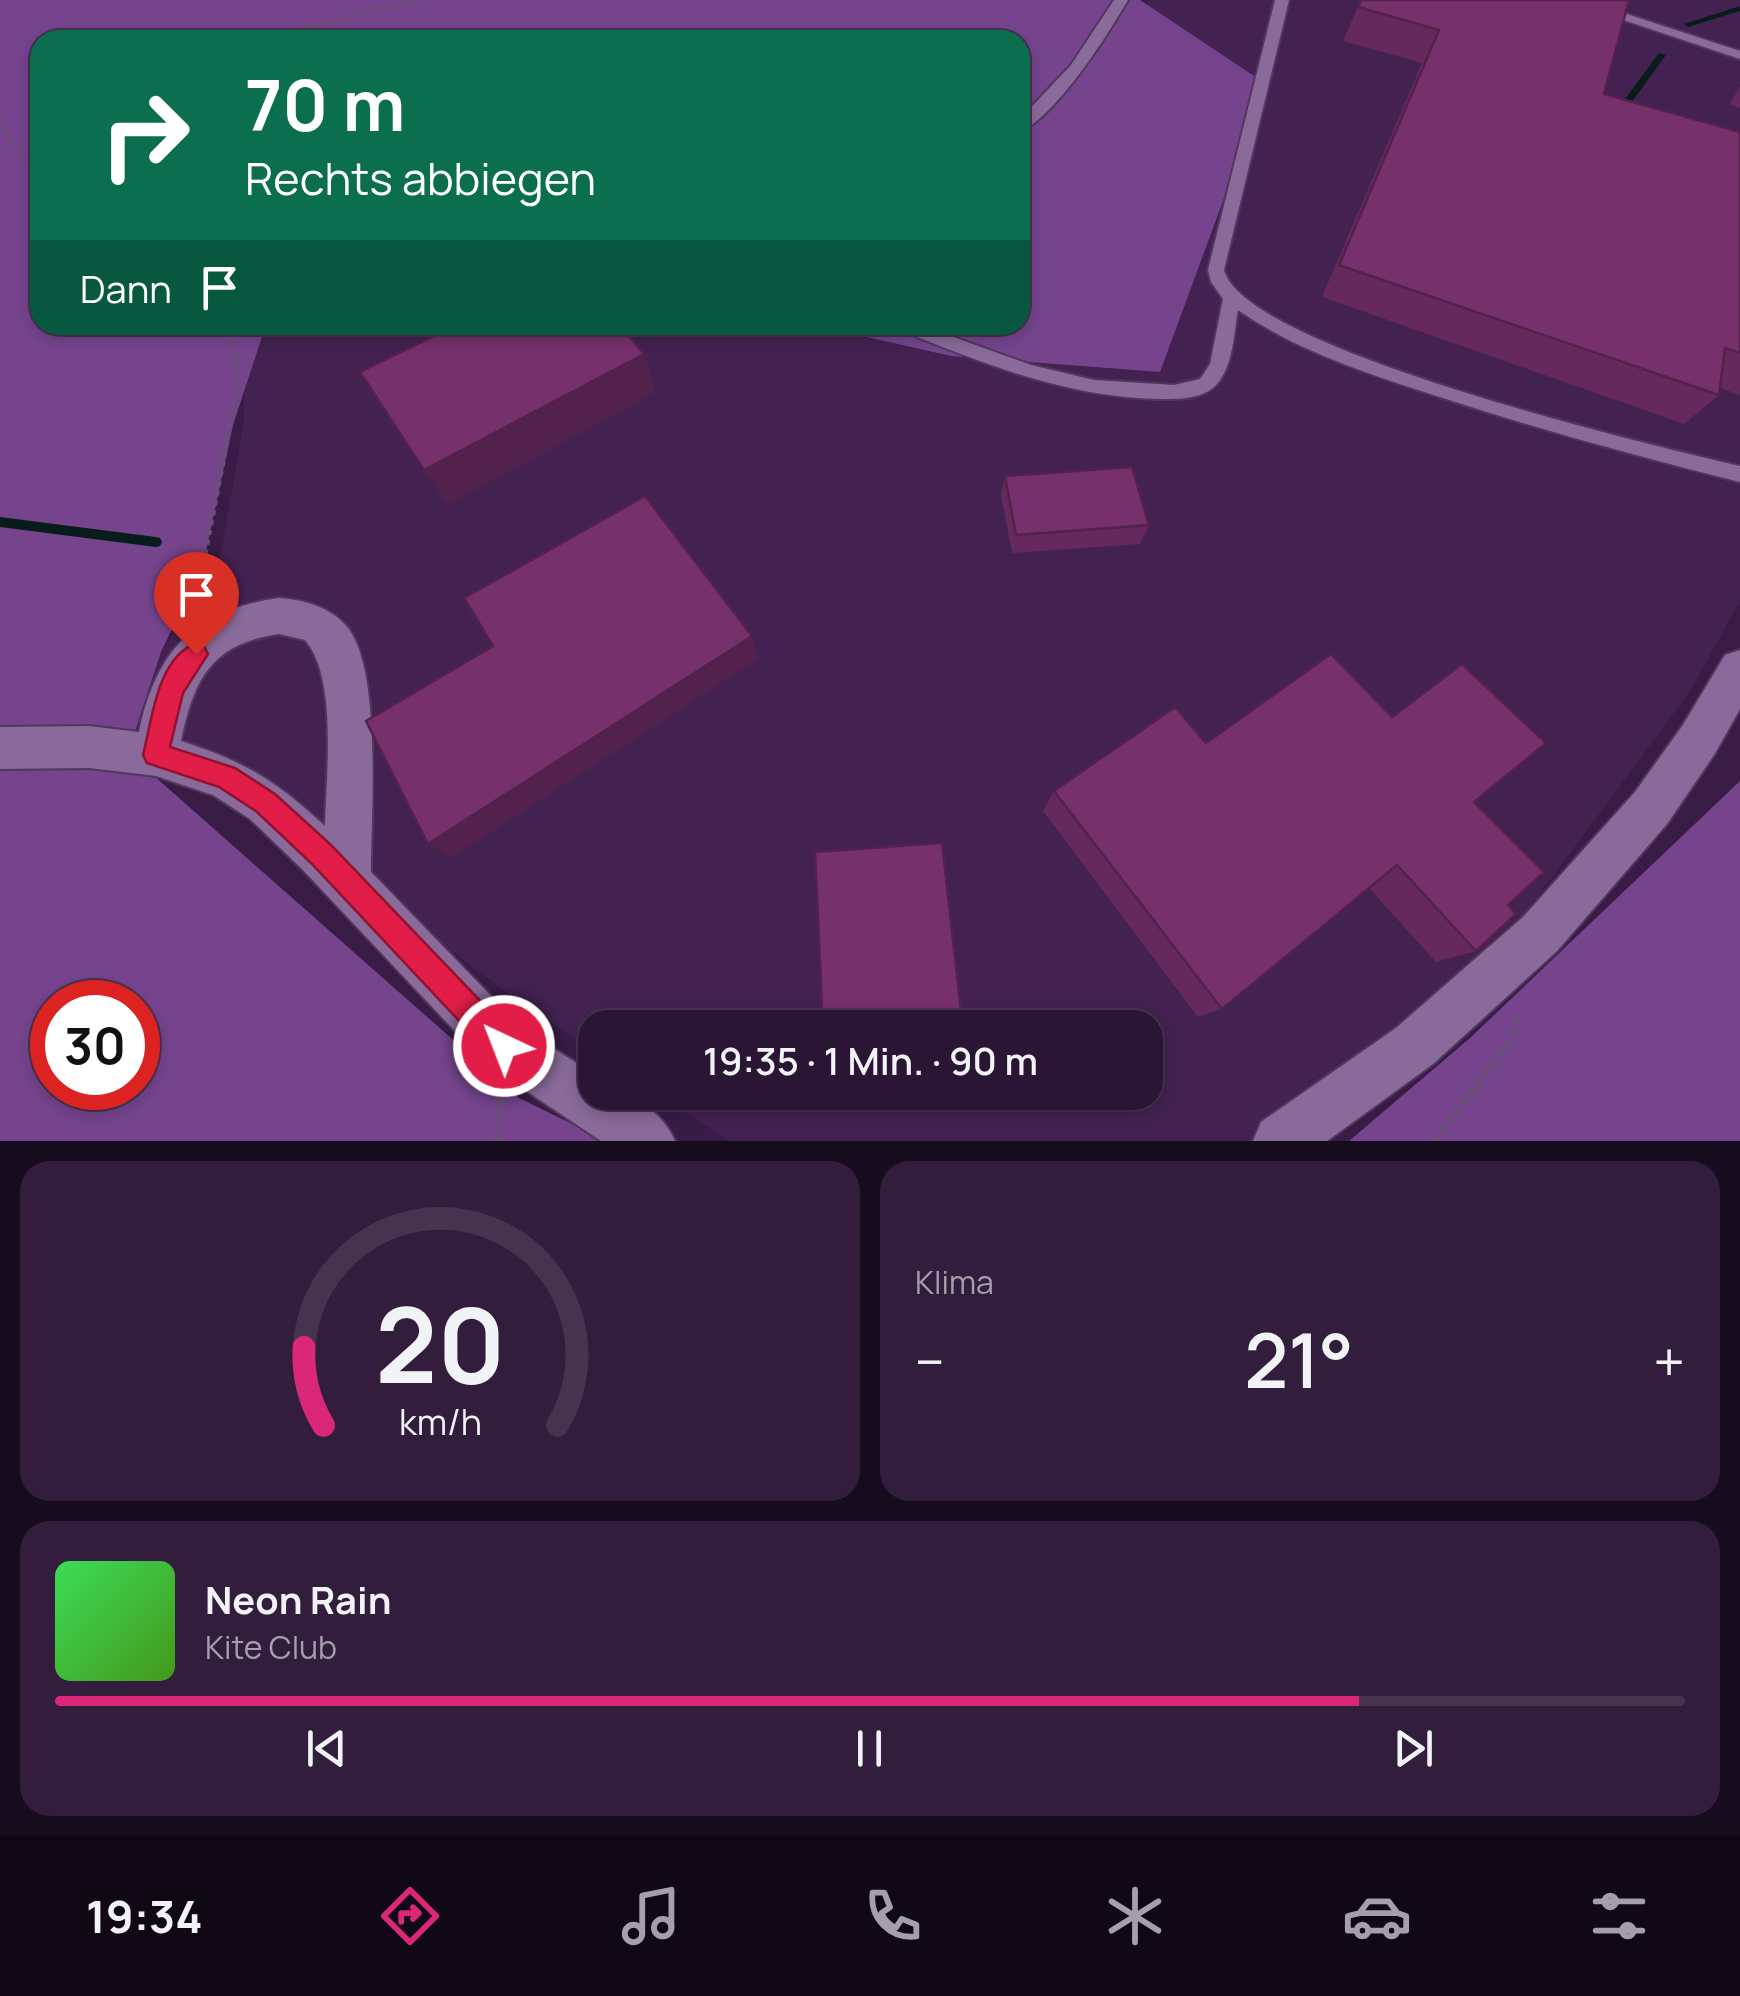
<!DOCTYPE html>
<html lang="de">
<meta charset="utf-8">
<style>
:root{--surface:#2a1534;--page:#321e3c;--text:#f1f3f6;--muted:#a59fac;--line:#46344f;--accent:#db2777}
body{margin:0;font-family:Manrope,sans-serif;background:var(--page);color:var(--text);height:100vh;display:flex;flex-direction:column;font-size:38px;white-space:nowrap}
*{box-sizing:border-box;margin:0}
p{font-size:32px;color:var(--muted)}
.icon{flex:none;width:55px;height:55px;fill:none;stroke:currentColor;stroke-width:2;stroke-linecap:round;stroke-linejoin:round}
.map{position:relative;height:1141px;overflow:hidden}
.details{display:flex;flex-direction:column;gap:20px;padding:20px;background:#170c1d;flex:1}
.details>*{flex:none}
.guide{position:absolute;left:30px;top:30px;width:1000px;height:305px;border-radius:30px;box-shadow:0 5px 15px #0003,0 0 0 2px var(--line);background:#0b6e4f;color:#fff;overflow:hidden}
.speed{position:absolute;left:30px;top:980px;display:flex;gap:20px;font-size:50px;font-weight:700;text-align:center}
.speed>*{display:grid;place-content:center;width:130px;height:130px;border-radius:50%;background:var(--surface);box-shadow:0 5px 15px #0003,0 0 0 2px var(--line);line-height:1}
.speed .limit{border:15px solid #d22;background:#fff;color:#111}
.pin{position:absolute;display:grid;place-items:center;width:85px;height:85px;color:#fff;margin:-102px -42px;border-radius:50% 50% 50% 0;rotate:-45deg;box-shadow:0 0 10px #0007}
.pin .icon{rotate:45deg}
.me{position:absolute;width:110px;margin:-55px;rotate:317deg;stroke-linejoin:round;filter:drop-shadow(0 0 8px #0008)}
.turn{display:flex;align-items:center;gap:35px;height:210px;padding:0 50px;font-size:45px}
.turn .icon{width:130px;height:130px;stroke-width:2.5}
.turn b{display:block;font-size:70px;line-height:85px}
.then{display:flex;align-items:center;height:95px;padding:0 50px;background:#0003;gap:20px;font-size:38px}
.big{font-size:75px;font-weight:600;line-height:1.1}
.details .card{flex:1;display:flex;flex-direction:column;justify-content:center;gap:15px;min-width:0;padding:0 35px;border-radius:30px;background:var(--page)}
.details .dial{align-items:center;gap:0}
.dial svg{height:260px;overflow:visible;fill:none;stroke:var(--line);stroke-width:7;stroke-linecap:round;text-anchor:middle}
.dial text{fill:var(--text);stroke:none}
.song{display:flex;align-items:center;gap:30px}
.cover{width:120px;height:120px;border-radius:15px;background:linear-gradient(135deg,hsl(130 70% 55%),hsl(100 70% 35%))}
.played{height:10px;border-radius:5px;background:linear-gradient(90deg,var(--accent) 80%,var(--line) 80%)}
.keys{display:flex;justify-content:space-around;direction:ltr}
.heat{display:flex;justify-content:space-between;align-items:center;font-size:55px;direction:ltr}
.details .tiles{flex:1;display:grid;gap:20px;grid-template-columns:1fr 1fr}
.card:last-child{grid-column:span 2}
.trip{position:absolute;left:578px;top:1010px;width:585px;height:100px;border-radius:30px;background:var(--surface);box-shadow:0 5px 15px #0003,0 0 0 2px var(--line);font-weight:600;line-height:100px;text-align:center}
.tabs{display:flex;height:160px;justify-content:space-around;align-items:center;background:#110815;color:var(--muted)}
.tabs .icon{width:70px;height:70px}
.tabs .on{color:var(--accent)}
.tabs b{font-size:45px;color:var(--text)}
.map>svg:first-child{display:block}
</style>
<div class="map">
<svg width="1740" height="1141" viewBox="0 0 1740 1141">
<rect width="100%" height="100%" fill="#381c46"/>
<path fill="#432252" d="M 1148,0 L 1740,0 L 1740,601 L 1691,690 L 1466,993 L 1277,1141 L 730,1141 L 656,1093 L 1145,1092 L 1145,1028 L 595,1028 L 595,1052 L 521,1003 L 155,731 L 135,732 L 161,652 L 219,564 L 244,420 L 244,392 L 266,325 L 813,325 L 951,356 L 1160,372 Z"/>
<g fill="#75448d" fill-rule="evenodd">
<path d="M 0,0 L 1140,0 L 1266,84 L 1160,372 L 951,356 L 813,325 L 1020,325 L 1020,40 L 40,40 L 40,325 L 266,325 L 233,425 L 203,565 L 161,652 L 128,753 L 519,1098 L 607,1141 L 0,1141 ZM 52,1002 L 138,1002 L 138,1088 L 52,1088 Z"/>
<path d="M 1740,781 L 1740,1141 L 1349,1141 L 1470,1038 Z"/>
</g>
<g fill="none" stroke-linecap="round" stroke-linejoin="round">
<g fill="#091c1c" fill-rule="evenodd">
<path d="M 1740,6 L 1740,11 L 1688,27 L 1684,24 Z"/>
<path d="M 1659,53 L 1666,55 L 1623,114 L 1617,114 L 1617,110 Z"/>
<path d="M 0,517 L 156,537 L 160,538 L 162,542 L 160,546 L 156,547 L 0,527 Z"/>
</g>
<defs>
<g id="lane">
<path d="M 1114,0 L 1128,0 C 1107,36 1057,115 1020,132 L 1020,119 L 1071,65 Z"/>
<path d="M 1275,0 L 1289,0 L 1224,270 C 1244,349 1655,446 1740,466 L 1740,482 C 1640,457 1541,430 1443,398 C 1373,375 1300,353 1238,310 C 1234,333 1233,366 1217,384 C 1203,400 1177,399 1158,399 C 1066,397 982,363 897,329 L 894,325 L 920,325 L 1031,365 L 1094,380 L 1174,385 L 1200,379 L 1210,364 L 1223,299 L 1211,282 L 1208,270 Z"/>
<path d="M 1564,0 L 1584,0 L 1740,51 L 1740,59 Z"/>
</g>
<g id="street">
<path d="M 279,598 C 305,600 331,607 348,628 C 382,672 371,815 371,872 L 522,1028 L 595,1075 L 595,1092 C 629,1092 661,1108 675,1141 L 601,1141 L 486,1064 L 303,870 L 250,819 L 213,795 L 156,776 L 89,768 L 0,769 L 0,727 L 89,726 L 139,732 C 156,650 195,610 279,598 ZM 279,634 L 305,640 C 338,678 326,776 325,826 C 275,780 246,762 181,741 C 194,679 211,644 279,634 Z"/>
<path d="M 1740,650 L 1740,709 L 1714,755 L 1667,824 L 1557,951 L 1433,1064 L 1327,1141 L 1253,1141 L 1261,1122 L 1396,1028 L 1523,917 L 1635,792 L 1683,725 L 1725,655 Z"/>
</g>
</defs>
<use href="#lane" stroke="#50375b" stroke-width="4"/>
<use href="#street" stroke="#50375b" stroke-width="4"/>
<g stroke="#695176" stroke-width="5" stroke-dasharray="4 4" stroke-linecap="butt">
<path d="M 312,29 L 380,40"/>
<path d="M 282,40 L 306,28 L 416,0"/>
<path d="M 0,120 L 10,143 L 40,169"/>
</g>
<path stroke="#695176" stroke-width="6" stroke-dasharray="5 5" stroke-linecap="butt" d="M 199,604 L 202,567 L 239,378 L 228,325"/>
<g stroke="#695176" stroke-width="8" stroke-dasharray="6 6" stroke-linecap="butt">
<path d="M 498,1141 L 501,1098"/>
<path d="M 1433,1141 L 1513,1038 L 1516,1016"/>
</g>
<use href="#lane" fill="#896a9a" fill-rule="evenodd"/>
<use href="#street" fill="#896a9a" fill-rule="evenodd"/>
</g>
<g fill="#65295d">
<path d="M 1361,0 L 1604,94 L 1740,132 L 1740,395 L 1720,388 L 1719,395 L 1684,424 L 1322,297 L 1422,63 L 1343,41 Z"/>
<path d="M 1740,86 L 1740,108 L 1730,104 Z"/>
<path d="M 1005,476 L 1149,525 L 1140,544 L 1012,553 L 1001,495 Z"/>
<path d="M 1206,743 L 1474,802 L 1508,905 L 1476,951 L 1436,962 L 1369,888 L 1222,1009 L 1198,1017 L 1043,811 L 1054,791 Z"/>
</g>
<g fill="#53224c">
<path d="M 644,354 L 656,392 L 448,505 L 424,470 Z"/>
<path d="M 752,636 L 758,659 L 451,858 L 428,844 Z"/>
</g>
<g fill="#76306c" stroke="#53224c" stroke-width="2.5">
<path d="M 1361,0 L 1629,0 L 1604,94 L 1740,132 L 1740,353 L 1725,348 L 1719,395 L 1339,265 L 1439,30 L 1358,7 Z"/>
<path d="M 457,325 L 620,325 L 644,354 L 424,470 L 360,372 Z"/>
<path d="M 1132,467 L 1149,525 L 1016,535 L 1005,476 Z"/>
<path d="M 645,496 L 752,636 L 428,844 L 366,721 L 493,646 L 464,598 Z"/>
<path d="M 1331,654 L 1392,717 L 1462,664 L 1546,743 L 1474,802 L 1544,872 L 1508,905 L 1516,914 L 1476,951 L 1397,865 L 1222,1009 L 1054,791 L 1175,707 L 1206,743 Z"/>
<path d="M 942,843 L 963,1028 L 823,1028 L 815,852 Z"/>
</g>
<path fill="#e11d48" stroke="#92132f" stroke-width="2.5" d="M 196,643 L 204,646 L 208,654 L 183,693 L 170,747 L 235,768 L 275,794 L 330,844 L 514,1036 L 518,1046 L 514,1057 L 504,1061 L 493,1057 L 311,863 L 257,812 L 219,787 L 147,763 L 143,755 C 152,720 157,658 196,643 Z"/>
</svg>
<div class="speed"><div class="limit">30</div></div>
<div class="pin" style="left:196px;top:654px;background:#d93025"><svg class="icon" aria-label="arrive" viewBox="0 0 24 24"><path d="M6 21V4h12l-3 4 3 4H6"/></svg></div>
<svg class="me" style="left:504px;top:1046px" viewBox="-20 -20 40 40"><circle r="17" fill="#e11d48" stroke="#fff" stroke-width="3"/><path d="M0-11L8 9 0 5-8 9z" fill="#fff"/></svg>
<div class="trip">19:35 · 1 Min. · 90 m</div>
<div class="guide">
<div class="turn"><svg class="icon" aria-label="right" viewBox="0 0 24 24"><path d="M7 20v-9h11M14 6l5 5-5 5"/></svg><div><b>70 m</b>Rechts abbiegen</div></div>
<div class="then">Dann<svg class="icon" aria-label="arrive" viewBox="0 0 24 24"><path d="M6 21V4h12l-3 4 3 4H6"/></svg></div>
</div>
</div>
<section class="details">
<div class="tiles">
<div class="card dial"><svg viewBox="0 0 100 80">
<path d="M14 69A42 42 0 1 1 86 69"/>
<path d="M14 69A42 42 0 0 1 8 45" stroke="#db2777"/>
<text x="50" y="56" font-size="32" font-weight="700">20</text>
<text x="50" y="72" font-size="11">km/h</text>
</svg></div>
<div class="card"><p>Klima</p>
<div class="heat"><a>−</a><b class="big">21°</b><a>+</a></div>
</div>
<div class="card">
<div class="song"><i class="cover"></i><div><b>Neon Rain</b><p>Kite Club</p></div></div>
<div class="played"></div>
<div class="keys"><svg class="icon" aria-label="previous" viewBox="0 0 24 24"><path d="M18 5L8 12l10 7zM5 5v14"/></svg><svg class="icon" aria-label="pause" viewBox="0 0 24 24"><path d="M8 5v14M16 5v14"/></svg><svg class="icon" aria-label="next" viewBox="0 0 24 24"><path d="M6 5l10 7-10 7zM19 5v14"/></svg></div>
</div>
</div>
</section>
<nav class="tabs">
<b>19:34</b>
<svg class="icon on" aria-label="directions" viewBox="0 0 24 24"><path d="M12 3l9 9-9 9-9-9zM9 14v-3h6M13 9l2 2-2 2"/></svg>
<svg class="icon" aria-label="music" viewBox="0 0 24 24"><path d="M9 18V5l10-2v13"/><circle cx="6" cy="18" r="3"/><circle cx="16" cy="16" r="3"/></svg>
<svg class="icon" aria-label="phone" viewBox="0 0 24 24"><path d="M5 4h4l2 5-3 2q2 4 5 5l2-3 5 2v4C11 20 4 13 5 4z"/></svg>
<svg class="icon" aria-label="climate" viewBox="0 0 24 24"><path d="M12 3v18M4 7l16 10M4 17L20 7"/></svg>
<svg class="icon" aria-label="car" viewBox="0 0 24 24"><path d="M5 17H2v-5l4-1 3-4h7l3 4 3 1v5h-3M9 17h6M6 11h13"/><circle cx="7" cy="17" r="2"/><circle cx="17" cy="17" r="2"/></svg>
<svg class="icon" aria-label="filters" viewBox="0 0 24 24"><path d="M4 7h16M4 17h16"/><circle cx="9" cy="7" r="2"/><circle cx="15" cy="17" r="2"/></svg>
</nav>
